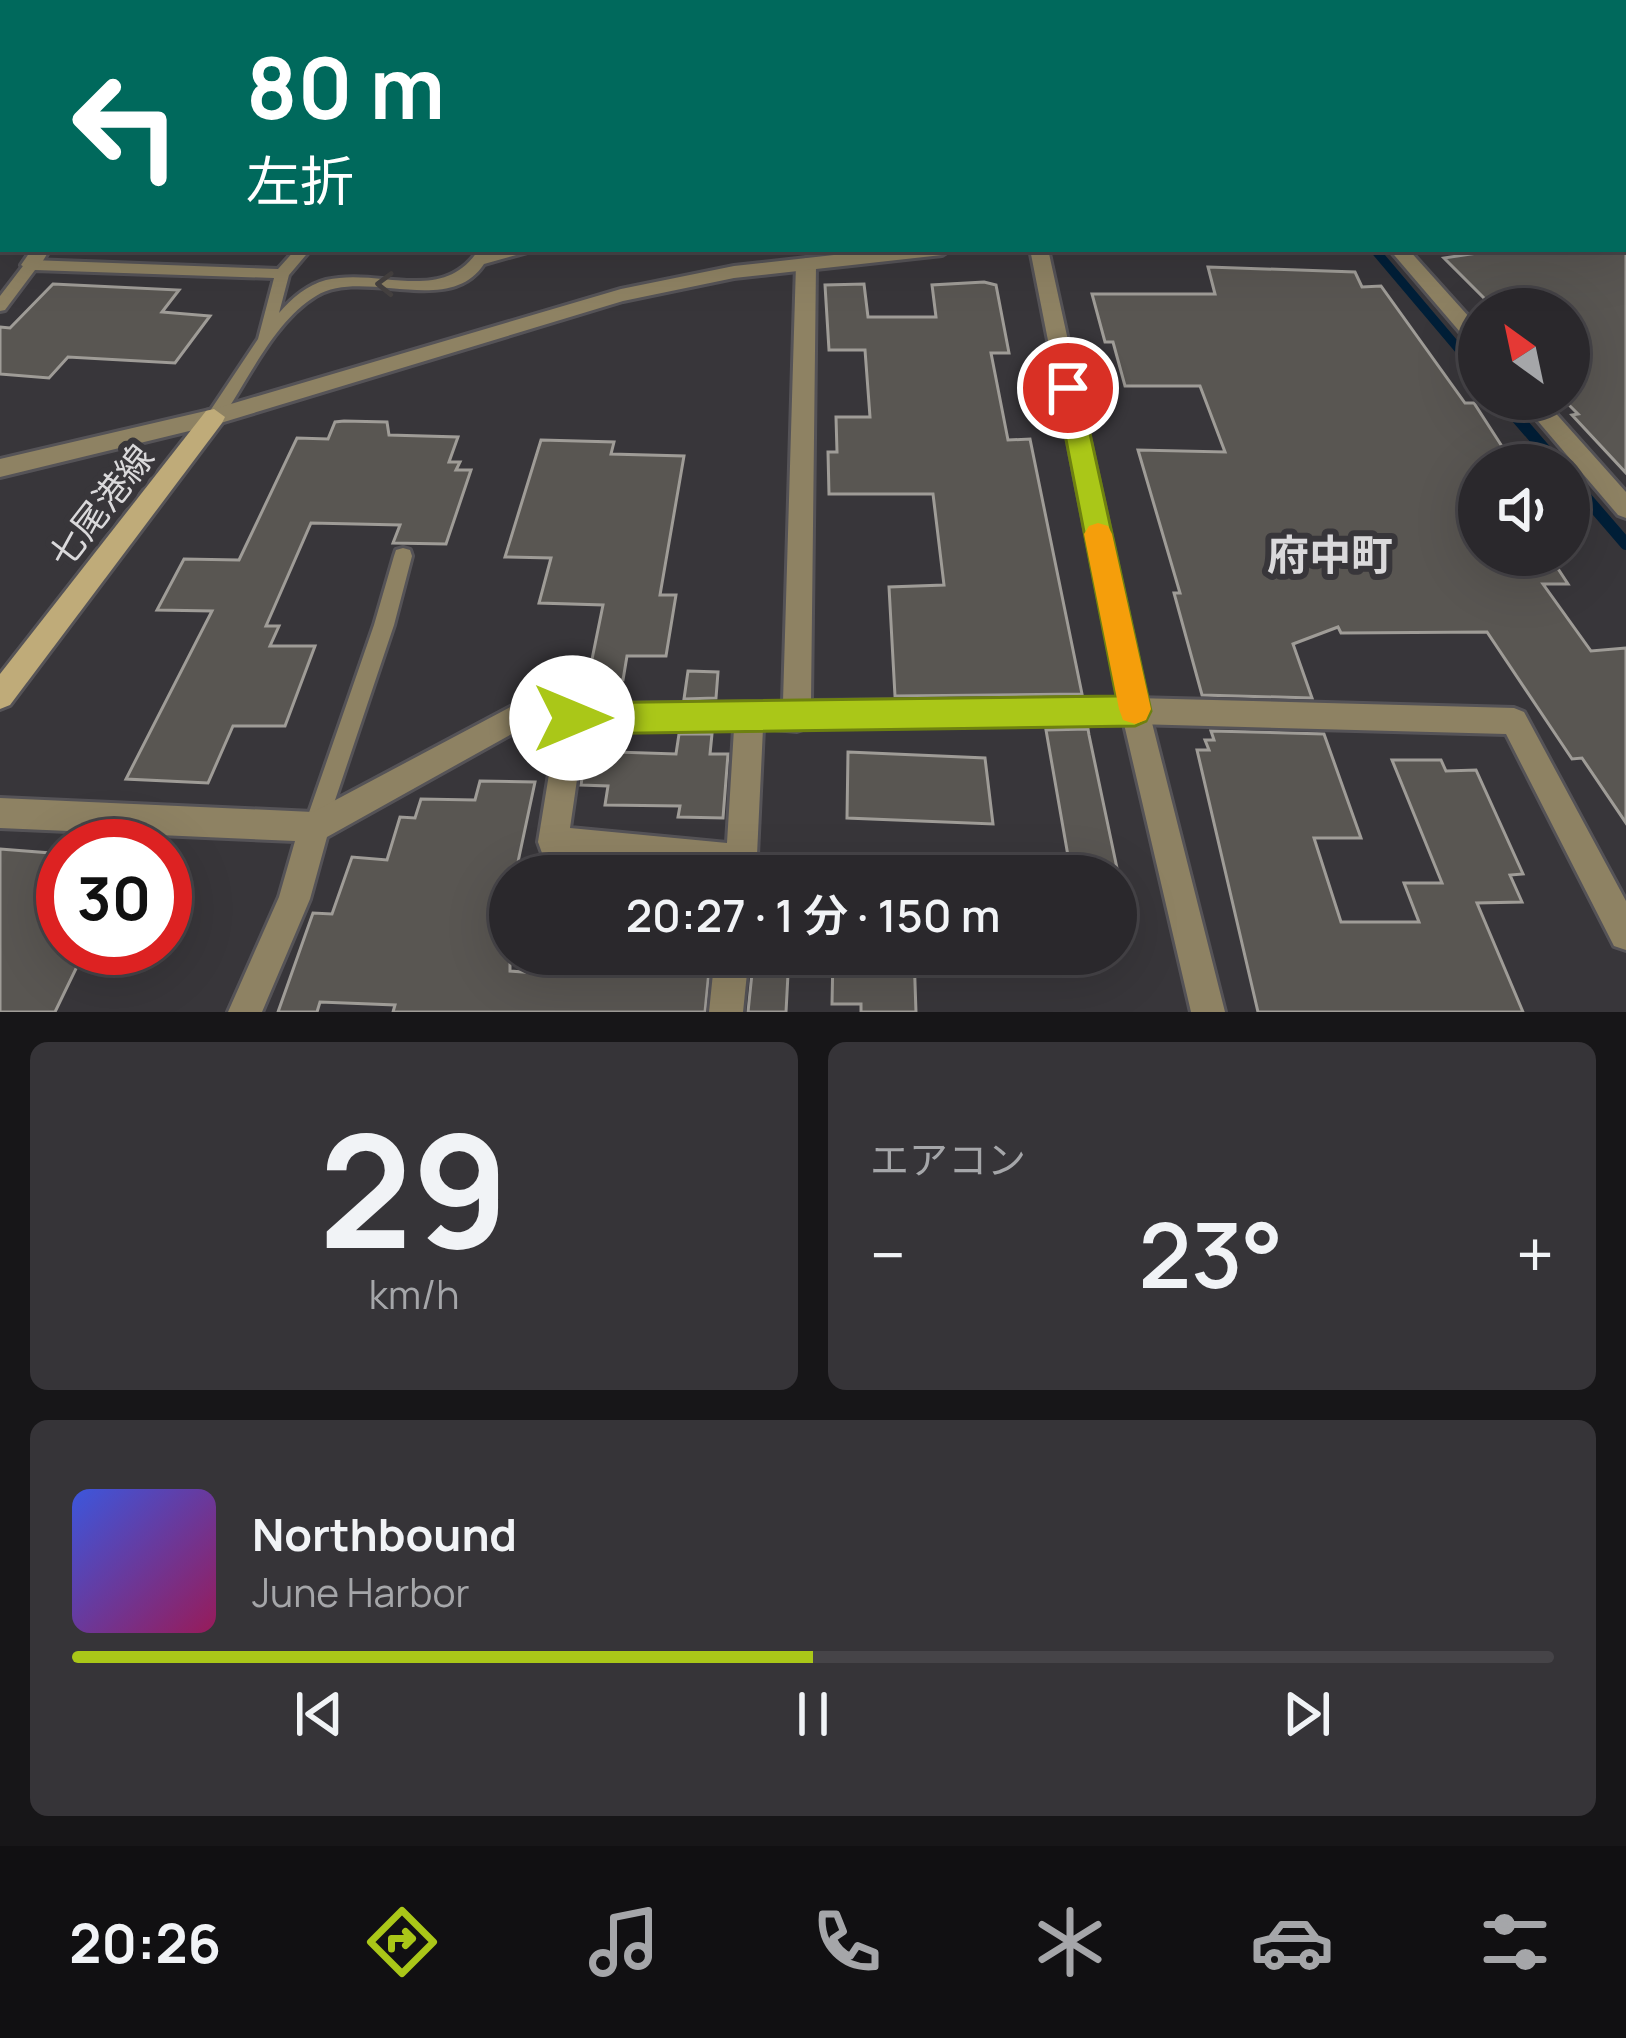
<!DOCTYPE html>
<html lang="ja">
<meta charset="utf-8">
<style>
:root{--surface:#2a282c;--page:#363438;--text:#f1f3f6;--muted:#a5a6a9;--line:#464448;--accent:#aac718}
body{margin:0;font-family:Manrope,"Noto Sans JP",sans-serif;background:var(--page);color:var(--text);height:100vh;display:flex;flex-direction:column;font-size:45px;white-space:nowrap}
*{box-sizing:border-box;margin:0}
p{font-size:39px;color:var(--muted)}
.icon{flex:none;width:66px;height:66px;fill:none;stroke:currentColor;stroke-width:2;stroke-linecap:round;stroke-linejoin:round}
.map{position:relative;height:1012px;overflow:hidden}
.details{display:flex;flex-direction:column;gap:30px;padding:30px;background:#171618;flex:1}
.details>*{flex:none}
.guide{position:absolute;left:0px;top:0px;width:1626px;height:252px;box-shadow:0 12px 48px #0002,0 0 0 3px var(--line);background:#00695c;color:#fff;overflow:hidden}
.needle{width:78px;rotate:327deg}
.tools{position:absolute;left:1458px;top:288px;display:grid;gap:24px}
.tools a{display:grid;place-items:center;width:132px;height:132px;border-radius:50%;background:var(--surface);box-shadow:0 12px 48px #0002,0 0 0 3px var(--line);font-size:60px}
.speed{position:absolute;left:36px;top:819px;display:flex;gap:24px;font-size:60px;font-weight:700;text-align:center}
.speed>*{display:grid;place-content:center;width:156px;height:156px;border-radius:50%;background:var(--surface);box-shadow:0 12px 48px #0002,0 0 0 3px var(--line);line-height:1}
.speed .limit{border:18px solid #d22;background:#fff;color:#111}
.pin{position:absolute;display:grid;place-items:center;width:102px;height:102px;color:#fff;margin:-51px;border:6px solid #fff;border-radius:50%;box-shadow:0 3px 12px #0007}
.me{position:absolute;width:132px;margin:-66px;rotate:90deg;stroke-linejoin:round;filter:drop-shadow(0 0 9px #0008)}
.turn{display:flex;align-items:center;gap:42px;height:252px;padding:0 48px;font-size:54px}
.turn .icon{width:156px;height:156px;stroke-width:2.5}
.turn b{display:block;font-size:84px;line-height:102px}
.big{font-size:90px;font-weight:600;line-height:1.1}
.details .card{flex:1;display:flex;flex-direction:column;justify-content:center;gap:18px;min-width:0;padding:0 42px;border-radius:18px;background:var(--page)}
.details .dial{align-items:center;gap:0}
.dial b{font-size:156px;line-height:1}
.song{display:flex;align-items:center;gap:36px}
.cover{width:144px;height:144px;border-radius:18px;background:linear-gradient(135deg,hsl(230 70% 55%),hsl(330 70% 35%))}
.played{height:12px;border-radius:6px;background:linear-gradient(90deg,var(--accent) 50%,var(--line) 50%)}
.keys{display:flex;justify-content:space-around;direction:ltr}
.heat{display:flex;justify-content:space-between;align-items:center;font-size:66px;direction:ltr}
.details .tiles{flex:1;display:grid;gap:30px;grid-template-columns:1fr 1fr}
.card:last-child{grid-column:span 2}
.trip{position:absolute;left:489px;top:855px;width:648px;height:120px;border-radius:60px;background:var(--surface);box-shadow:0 12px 48px #0002,0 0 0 3px var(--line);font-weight:600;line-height:120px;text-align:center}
.dock{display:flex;height:192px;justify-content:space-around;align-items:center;background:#111012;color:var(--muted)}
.dock .icon{width:84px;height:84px}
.dock .active{color:var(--accent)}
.dock b{font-size:54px;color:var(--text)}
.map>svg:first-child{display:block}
</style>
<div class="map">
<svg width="1626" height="1012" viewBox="0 0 1626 1012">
<rect width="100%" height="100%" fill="#38363a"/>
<path fill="#57663e" d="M 426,0 L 1035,0 L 1039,3 L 424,3 Z"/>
<g fill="#001f38">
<path d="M 0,0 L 412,0 L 3,3 L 0,56 Z"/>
<path d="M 1036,0 L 1626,0 L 1626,141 L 1623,3 Z"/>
</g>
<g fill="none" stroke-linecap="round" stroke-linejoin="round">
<path stroke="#001f38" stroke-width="9" d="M 1374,249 L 1479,373"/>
<g stroke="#001f38" stroke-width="12">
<path d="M 1501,399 L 1558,465"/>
<path d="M 1569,478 L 1626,544"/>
</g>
</g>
<g fill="#595652" stroke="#9f9c97" stroke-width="3">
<path d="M 1504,249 L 1626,249 L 1626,473 L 1572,415 L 1578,414 L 1569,405 L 1569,309 L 1495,309 L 1444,258 Z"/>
<path d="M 1208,267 L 1355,272 L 1362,287 L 1381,286 L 1465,403 L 1474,403 L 1514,465 L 1479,465 L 1479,555 L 1549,555 L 1568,584 L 1543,584 L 1591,651 L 1626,648 L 1626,823 L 1582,758 L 1572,759 L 1487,632 L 1341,633 L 1338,627 L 1293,644 L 1312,698 L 1202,695 L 1174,593 L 1180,593 L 1138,450 L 1225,452 L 1200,386 L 1125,386 L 1113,342 L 1105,342 L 1092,294 L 1215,294 Z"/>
<path d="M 984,282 L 996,285 L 1009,353 L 991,353 L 1008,440 L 1030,439 L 1082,694 L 895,696 L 889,587 L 944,585 L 933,494 L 829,494 L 828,452 L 837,452 L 836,417 L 870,417 L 865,350 L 829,350 L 825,285 L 864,284 L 868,317 L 936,317 L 932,285 Z"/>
<path d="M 53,284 L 179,290 L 162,312 L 210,316 L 175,363 L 68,357 L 49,378 L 0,374 L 0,327 L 10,328 Z"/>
<path d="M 344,421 L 387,422 L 389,435 L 458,437 L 449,462 L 460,462 L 456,470 L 471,470 L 446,544 L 393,543 L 400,525 L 311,523 L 266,626 L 279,626 L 270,646 L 315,646 L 285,726 L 233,726 L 208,783 L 126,779 L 212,611 L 157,610 L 184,559 L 239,560 L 297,438 L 328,439 L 335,422 Z"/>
<path d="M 541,440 L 614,442 L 611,454 L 684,456 L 660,595 L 676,595 L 666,656 L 627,656 L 623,680 L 588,679 L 603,605 L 539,603 L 551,558 L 505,557 Z"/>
<path d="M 688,671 L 718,672 L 716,698 L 684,699 Z"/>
<path d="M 1088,729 L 1089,735 L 1118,873 L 1071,873 L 1046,730 Z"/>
<path d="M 1211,731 L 1324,734 L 1361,838 L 1314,838 L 1341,922 L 1419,922 L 1404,883 L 1442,883 L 1392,760 L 1441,760 L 1446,771 L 1476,770 L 1523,874 L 1510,875 L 1522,902 L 1477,903 L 1523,1012 L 1258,1012 L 1197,750 L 1209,750 L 1205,740 L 1214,740 Z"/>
<path d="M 679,734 L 712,734 L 710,754 L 728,754 L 723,818 L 678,817 L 680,806 L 605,805 L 608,786 L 581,785 L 586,751 L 676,754 Z"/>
<path d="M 848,752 L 985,758 L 993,824 L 847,818 Z"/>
<path d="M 480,781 L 535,782 L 515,876 L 510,876 L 510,971 L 565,975 L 570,954 L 703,954 L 701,971 L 709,971 L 705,1012 L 393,1012 L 395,1005 L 320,1002 L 317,1012 L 278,1012 L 313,913 L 332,914 L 352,857 L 387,860 L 400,817 L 415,818 L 421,799 L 475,800 Z"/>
<path d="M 0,849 L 63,854 L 63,948 L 86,948 L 55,1012 L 0,1012 Z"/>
<path d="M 877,954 L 914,954 L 916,1012 L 861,1012 L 861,1004 L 832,1004 L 833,955 Z"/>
<path d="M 752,973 L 788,974 L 786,1012 L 748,1012 Z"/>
</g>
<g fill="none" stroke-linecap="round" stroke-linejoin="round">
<defs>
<g id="service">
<path d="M 296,249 L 311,249 L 289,275 L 279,313 C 292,298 307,285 326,280 C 380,267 443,306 479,249 L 493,249 L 491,253 L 505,249 L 529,249 L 527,252 L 484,264 C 449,318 363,267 316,296 C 273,322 248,381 220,421 L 214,423 L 206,417 L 258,339 L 274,278 L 35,270 L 5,310 L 0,311 L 0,296 L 26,262 L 31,260 L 278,269 Z"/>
<path d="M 403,548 L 410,550 L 412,556 L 394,625 L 326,827 L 323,835 L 315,838 L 307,835 L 304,827 L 374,625 L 394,556 L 396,550 Z"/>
</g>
<g id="minor">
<path d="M 32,249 L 50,249 L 38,269 L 31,271 L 21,265 Z"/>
<path d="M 1389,249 L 1408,249 L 1479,328 L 1479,348 L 1472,346 Z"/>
<path d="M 806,258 L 816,264 L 811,701 L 1135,698 L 1514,708 L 1524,712 L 1626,901 L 1626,950 L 1614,946 L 1506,734 L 1135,724 L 806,728 L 797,731 L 763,728 L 756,876 L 553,857 L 542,853 L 538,842 L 556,731 L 517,731 L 327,837 L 310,899 L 262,1012 L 228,1012 L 279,897 L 295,841 L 0,828 L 0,798 L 313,812 L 514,705 L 783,702 L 796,264 ZM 734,729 L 727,843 L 570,828 L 584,731 Z"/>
<path d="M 1519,399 L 1543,399 L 1626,492 L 1626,518 L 1618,515 Z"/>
<path d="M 715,954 L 749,954 L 743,1012 L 709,1012 Z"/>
</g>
<g id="tertiary">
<path d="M 1623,196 L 1626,196 L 1623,207 Z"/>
<path d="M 888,249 L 951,249 L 942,255 L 734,278 L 623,301 L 214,425 L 0,477 L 0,459 L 214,409 L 621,289 L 734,266 Z"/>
<path d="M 1030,249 L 1048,249 L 1149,711 L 1225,1012 L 1191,1012 L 1121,711 Z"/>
</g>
<path id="secondary" d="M 214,409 L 225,417 L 222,423 L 10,705 L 0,709 L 0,674 L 206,411 Z"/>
</defs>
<use href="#service" stroke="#555357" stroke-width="6"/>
<use href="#minor" stroke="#555357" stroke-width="6"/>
<use href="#tertiary" stroke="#555357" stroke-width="6"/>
<use href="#secondary" stroke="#555357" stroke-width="6"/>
<use href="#service" fill="#8e8263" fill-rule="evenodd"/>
<use href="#minor" fill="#8e8263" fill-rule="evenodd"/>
<use href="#tertiary" fill="#8e8263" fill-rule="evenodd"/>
<use href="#secondary" fill="#bfab79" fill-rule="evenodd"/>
</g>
<defs><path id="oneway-chevron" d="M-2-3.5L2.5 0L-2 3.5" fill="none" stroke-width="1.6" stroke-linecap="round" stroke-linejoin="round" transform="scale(3)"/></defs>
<use stroke="#454140" href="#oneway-chevron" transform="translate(385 284) rotate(-179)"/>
<path fill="#aac718" stroke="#6e8110" stroke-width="3" d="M 1068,379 L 1080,388 L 1151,711 L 1146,721 L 1135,726 L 572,734 L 560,729 L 556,718 L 560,708 L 572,703 L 1116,696 L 1056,388 Z"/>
<path fill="#f59e0b" d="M 1098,523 L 1108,526 L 1112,534 L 1151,709 L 1146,720 L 1135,724 L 1123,720 L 1119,709 L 1084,534 L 1089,526 Z"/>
<g text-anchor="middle" stroke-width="12" stroke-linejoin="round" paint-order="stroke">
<g font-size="36" fill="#dad9db" stroke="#38363a">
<text transform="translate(101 506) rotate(-52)" y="13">七尾港線</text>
</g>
<g font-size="42" font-weight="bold" fill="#dad9db" stroke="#38363a">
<text x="1330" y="570">府中町</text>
</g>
</g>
</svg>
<div class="tools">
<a><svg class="needle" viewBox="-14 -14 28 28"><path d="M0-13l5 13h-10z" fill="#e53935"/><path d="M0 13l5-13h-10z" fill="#a5a6a9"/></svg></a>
<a><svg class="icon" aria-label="sound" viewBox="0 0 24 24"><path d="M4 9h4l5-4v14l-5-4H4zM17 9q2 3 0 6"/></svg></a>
</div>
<div class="speed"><div class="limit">30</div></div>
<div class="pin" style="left:1068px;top:388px;background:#d93025"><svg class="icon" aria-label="arrive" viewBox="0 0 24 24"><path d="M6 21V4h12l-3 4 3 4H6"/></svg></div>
<svg class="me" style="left:572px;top:718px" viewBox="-20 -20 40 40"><circle r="19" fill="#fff"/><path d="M0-13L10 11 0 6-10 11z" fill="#aac718"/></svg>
<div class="trip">20:27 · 1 分 · 150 m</div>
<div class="guide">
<div class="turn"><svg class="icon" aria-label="left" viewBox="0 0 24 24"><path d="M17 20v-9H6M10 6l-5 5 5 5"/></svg><div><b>80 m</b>左折</div></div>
</div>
</div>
<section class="details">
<div class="tiles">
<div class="card dial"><b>29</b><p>km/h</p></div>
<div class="card"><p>エアコン</p>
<div class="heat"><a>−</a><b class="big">23°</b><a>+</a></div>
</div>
<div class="card">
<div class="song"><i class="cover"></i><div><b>Northbound</b><p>June Harbor</p></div></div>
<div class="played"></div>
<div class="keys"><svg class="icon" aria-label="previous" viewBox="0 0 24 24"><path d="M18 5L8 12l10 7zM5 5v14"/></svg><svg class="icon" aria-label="pause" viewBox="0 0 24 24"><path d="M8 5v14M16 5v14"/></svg><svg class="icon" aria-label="next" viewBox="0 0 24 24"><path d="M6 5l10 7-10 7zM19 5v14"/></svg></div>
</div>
</div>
</section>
<nav class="dock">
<b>20:26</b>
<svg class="icon active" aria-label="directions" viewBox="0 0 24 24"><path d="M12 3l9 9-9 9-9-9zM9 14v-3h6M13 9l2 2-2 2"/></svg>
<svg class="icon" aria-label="music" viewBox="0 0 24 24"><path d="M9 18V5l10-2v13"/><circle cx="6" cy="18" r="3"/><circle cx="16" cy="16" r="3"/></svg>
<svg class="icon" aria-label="phone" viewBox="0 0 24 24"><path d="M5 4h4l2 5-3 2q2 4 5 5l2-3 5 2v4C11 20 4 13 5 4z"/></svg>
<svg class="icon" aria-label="climate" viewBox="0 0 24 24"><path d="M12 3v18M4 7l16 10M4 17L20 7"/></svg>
<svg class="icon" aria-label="car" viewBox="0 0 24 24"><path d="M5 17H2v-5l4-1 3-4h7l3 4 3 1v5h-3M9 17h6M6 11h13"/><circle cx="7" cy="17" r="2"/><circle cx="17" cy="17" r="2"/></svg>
<svg class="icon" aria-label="filters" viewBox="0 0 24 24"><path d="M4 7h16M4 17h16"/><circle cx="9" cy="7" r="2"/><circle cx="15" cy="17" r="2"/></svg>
</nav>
